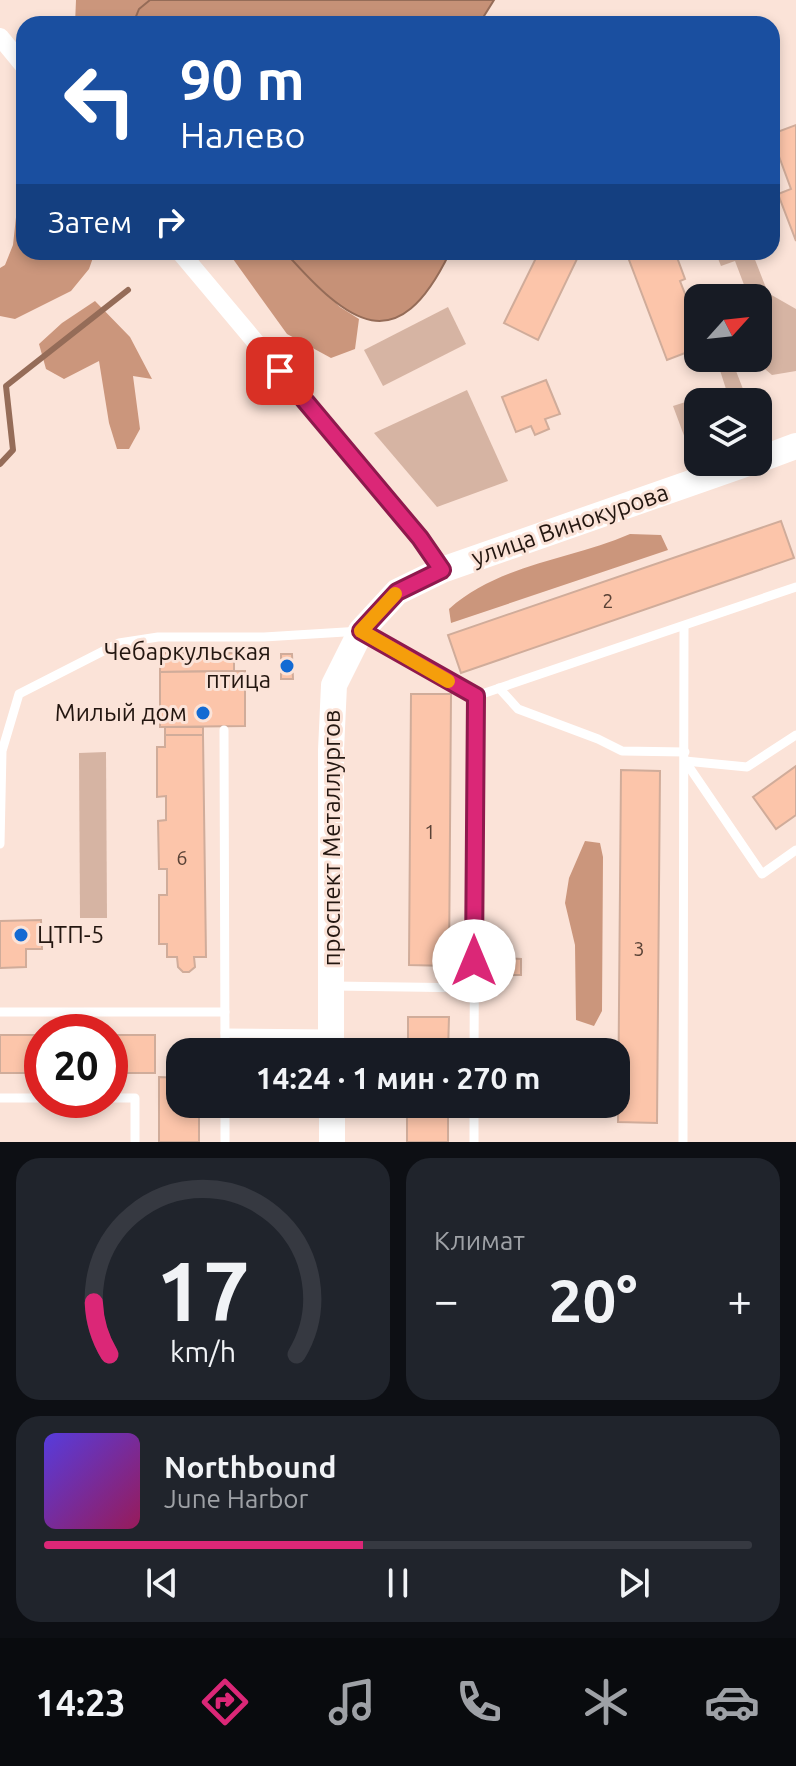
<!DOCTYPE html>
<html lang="ru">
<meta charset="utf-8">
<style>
:root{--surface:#171b24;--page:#20242c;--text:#f1f3f6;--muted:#9ea1a6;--line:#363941;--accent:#db2777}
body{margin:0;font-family:Ubuntu,sans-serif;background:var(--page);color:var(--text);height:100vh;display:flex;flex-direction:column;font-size:30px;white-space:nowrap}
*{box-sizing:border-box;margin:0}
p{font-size:26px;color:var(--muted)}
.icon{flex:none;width:44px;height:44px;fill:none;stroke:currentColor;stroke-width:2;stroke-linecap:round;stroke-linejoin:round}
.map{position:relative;height:1142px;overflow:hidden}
.drawer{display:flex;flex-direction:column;gap:16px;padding:16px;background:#0d0f14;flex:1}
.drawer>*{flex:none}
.hud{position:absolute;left:16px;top:16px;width:764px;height:244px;border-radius:24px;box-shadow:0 4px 12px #0003;background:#1a4fa0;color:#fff;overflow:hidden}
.needle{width:52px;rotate:63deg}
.fabs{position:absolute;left:684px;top:284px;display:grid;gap:16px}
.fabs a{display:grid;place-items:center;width:88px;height:88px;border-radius:16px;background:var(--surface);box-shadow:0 4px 12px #0003;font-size:40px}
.speed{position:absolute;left:24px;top:1014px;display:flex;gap:16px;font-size:40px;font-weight:700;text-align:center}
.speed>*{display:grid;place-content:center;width:104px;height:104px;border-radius:50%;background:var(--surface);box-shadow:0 4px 12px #0003;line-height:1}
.speed .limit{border:12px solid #d22;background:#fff;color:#111}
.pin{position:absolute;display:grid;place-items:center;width:68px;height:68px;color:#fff;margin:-34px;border-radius:16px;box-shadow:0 4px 12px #0006}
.me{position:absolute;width:88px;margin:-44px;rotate:0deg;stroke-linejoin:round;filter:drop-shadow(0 0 6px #0008)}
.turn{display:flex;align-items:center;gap:28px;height:168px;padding:0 32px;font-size:36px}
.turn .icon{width:104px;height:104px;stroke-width:2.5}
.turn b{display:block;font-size:56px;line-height:68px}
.then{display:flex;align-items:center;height:76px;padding:0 32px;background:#0003;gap:16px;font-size:30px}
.big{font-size:60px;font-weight:600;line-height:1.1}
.drawer .widget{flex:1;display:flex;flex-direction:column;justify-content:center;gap:12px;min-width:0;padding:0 28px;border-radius:24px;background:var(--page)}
.drawer .dial{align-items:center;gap:0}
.dial svg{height:208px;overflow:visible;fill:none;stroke:var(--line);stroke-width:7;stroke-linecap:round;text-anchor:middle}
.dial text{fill:var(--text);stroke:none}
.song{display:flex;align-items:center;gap:24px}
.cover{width:96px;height:96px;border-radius:12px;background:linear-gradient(135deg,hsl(250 70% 55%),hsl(330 70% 35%))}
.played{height:8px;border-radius:4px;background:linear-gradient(90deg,var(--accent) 45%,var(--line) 45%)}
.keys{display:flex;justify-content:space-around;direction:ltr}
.heat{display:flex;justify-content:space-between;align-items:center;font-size:44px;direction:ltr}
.drawer .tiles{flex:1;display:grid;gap:16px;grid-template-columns:1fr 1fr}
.widget:last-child{grid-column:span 2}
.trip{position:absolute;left:166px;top:1038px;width:464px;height:80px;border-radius:24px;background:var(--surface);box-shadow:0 4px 12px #0003;font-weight:600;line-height:80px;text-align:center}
.tabs{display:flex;height:128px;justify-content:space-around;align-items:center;background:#090b0e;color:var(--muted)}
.tabs .icon{width:56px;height:56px}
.tabs .active{color:var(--accent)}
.tabs b{font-size:36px;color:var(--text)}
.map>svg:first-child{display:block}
</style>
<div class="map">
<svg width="796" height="1142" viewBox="0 0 796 1142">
<rect width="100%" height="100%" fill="#fbe3d8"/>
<g fill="#d6b4a3">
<path d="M 725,252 L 752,252 L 768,293 L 796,309 L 796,371 L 772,375 L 758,363 L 758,298 L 749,298 L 735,261 L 721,266 L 717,256 Z"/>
<path d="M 448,307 L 466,344 L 383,386 L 364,350 Z"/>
<path d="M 716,358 L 731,358 L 748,402 L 698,402 L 698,437 L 686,441 L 673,406 L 726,389 Z"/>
<path d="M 467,390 L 508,481 L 437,507 L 374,433 Z"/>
<path d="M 106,752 L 107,918 L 80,918 L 79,753 Z"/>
</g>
<g fill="#cb967c">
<path d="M 76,0 L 150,0 L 139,9 L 133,24 L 75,24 Z"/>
<path d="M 24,204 L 24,252 L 95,252 L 89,269 L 71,291 L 15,319 L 0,316 L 0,268 L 5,265 L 13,245 L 17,208 Z"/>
<path d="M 228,252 L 285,252 L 340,307 L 359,319 L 355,349 L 331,358 L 287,334 Z"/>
<path d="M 95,301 L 130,337 L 152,379 L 133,376 L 140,429 L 129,449 L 117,449 L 109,423 L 99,361 L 64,379 L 46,369 L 39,344 L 62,323 Z"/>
<path d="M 630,534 L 661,535 L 668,550 L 451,623 L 449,609 C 499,564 570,560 630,534 Z"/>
<path d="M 585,841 L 600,843 L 603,857 L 602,1011 L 594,1026 L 576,1020 L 575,945 L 565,903 L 569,878 Z"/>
</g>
<g fill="#c69177" stroke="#956c58" stroke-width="2">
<path d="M 150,0 L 494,0 L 479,24 L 133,24 L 139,9 Z"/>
<path d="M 285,252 L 450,252 C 397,362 349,324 285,252 Z"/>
</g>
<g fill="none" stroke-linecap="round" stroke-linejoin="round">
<path stroke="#956c58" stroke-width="6" d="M 0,464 L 13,450 L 6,386 L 128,290"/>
</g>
<g fill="#fcc5aa" stroke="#d0ac9a" stroke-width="2">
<path d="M 796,125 L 796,241 L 778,194 L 791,189 L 777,151 L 772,153 L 772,134 Z"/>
<path d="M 539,252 L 564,252 L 577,259 L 538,340 L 504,323 Z"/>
<path d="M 626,252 L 675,252 L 685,279 L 680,281 L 698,327 L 698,348 L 667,360 Z"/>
<path d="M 546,380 L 560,414 L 545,419 L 549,429 L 535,435 L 531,426 L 516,432 L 502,397 Z"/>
<path d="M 781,521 L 794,558 L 461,673 L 448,635 Z"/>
<path d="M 160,653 L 234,653 L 234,671 L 160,672 Z"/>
<path d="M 281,654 L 292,654 L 293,679 L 281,679 Z"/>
<path d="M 245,671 L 245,726 L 160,727 L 160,672 Z"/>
<path d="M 411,694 L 451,694 L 449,966 L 409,965 Z"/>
<rect x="165" y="727" width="38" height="8"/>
<path d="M 165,735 L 203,735 L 206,957 L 194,957 L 195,967 L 189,972 L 183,972 L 178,967 L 177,957 L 167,957 L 167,944 L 159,944 L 159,895 L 167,895 L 167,869 L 159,869 L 158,821 L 166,820 L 166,796 L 157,797 L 157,747 L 165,747 Z"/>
<path d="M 796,766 L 796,815 L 776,829 L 753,797 Z"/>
<path d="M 621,770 L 660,771 L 657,1123 L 618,1122 Z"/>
<path d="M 41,920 L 42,949 L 26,949 L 26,967 L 0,968 L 0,921 Z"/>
<path d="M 503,958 L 521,959 L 521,975 L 503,975 Z"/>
<path d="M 408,1017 L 449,1017 L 448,1052 L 408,1052 Z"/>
<rect x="0" y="1035" width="42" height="38"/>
<rect x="110" y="1035" width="45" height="38"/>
<path d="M 159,1077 L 180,1078 L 180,1104 L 199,1104 L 199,1142 L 159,1142 Z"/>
<rect x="407" y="1104" width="41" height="38"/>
</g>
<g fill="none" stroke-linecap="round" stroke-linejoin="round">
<g stroke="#fff" stroke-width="9">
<path d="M 499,688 L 518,709 L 598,739 L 622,751 L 685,752"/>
<path d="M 476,696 L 796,587"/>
<path d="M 224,730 L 225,1052"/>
<path d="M 685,761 L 762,874 L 796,850"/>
<path d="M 685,761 L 747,767 L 796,735"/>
<path d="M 0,844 L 2,751 L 19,694 L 119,643 L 158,637 L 264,637 L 361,631 L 476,696 L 474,1052"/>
<path d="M 335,986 L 474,988"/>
<path d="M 0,1012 L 225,1012"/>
<path d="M 225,1033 L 329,1034"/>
<path d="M 0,1098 L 42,1098"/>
<path d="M 110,1098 L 135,1098 L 135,1142"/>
<path d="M 225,1104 L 225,1142"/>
<path d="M 474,1142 L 474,1104"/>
<path d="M 683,1142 L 684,626"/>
</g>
<g stroke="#fff" stroke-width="18">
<path d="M 0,37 L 24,66"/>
<path d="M 180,252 L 420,538 L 442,570"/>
</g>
<g stroke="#fff" stroke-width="26">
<path d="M 758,460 L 796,446"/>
<path d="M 331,1052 L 331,750 L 334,685 L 361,631 L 397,592 L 442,570 L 751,462"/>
<path d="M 332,1104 L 332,1142"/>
</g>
</g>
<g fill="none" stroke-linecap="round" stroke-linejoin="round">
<defs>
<path id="route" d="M 280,371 L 420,538 L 442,570 L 397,592 L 361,631 L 476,696 L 474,961"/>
</defs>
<use href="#route" stroke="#8e194d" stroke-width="20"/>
<use href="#route" stroke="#db2777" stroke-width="14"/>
<path stroke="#f59e0b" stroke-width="14" d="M 395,594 L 361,631 L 448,681"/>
</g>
<g fill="#136ad3" stroke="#fbe3d8" stroke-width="3">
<circle cx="287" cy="666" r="8"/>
<circle cx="203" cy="713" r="8"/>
<circle cx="21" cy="935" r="8"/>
</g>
<g text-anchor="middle" stroke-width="6" stroke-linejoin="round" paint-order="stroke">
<g font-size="20" fill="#594236">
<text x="608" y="608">2</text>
<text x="430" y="839">1</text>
<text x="182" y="865">6</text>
<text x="639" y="956">3</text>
</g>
<g font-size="24" fill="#231610" stroke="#fbe3d8">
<text transform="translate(570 525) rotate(-19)" y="8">улица Винокурова</text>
<text transform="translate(332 838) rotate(-90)" y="8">проспект Металлургов</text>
</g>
<g font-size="24" fill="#231610" stroke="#fbe3d8" text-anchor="end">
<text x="271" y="660">Чебаркульская<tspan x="271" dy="28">птица</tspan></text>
<text x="187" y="721">Милый дом</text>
<text x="37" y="943" text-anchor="start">ЦТП-5</text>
</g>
</g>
</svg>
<div class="fabs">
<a><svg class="needle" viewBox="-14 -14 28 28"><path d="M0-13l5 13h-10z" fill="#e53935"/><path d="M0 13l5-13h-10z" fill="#9ea1a6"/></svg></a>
<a><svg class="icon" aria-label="layers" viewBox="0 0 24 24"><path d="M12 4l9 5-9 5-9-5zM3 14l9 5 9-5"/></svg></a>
</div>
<div class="speed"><div class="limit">20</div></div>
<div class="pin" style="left:280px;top:371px;background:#d93025"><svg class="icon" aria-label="arrive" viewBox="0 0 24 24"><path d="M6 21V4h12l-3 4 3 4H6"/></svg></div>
<svg class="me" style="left:474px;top:961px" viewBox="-20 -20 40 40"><circle r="19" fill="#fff"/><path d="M0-13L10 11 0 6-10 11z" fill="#db2777"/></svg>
<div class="trip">14:24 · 1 мин · 270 m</div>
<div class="hud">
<div class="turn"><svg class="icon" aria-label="left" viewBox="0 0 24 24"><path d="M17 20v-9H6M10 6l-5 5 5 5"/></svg><div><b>90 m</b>Налево</div></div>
<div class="then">Затем<svg class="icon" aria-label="right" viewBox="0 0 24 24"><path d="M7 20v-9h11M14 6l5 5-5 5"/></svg></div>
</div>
</div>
<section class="drawer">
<div class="tiles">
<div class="widget dial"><svg viewBox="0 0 100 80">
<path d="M14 69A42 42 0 1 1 86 69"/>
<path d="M14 69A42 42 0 0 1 8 49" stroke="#db2777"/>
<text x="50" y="56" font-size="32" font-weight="700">17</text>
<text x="50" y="72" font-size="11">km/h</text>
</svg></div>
<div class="widget"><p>Климат</p>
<div class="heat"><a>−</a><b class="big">20°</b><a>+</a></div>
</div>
<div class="widget">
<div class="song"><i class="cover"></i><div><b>Northbound</b><p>June Harbor</p></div></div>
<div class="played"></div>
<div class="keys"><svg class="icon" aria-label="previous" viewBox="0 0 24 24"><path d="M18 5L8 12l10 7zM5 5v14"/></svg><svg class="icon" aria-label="pause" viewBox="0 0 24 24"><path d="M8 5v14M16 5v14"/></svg><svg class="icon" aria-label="next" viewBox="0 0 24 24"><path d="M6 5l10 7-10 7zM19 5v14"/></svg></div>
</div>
</div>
</section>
<nav class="tabs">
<b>14:23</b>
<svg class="icon active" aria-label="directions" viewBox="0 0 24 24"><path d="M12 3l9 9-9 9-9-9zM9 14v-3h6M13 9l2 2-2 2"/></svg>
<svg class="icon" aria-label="music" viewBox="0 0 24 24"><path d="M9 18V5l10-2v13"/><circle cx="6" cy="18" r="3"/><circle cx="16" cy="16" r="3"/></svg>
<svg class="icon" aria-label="phone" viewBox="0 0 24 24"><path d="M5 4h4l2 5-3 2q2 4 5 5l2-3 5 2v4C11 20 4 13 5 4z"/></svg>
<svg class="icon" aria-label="climate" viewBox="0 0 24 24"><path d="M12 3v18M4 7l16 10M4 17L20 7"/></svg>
<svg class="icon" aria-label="car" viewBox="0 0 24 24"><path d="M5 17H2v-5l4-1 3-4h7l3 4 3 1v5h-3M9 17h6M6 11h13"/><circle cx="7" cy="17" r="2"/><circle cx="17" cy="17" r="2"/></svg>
</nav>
